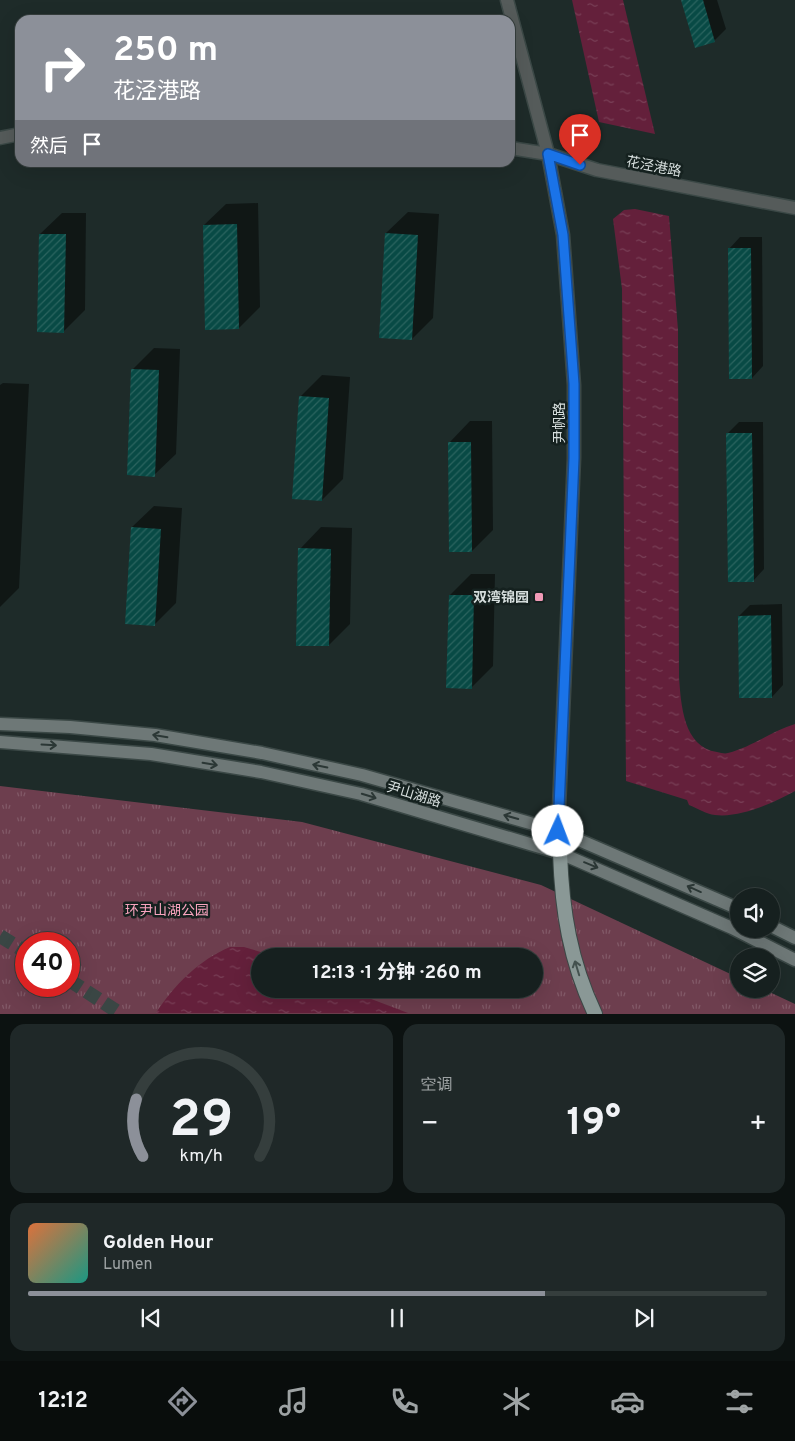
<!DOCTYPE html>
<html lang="zh">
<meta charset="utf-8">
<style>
:root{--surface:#16201f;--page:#1f2828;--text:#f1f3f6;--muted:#9ea3a4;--line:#353e3d;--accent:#8c9099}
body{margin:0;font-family:Overpass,"Noto Sans SC",sans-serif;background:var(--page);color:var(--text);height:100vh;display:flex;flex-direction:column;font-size:19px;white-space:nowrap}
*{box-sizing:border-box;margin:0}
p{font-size:16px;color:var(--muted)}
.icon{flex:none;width:28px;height:28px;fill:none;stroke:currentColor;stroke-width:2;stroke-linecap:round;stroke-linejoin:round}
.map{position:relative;height:1014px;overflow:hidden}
.drawer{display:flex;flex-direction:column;gap:10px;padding:10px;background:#0c1211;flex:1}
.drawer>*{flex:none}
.top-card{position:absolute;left:15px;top:15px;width:500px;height:152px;border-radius:15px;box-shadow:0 5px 20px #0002,0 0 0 1px var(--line);background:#8c9099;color:#fff;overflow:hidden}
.tools{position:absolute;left:730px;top:888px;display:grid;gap:10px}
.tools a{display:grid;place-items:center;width:50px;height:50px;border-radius:50%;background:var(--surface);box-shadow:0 5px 20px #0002,0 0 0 1px var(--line);font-size:25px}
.speed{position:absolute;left:15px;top:932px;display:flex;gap:10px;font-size:25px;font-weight:700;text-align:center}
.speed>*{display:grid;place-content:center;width:65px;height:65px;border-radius:50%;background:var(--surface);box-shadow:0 5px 20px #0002,0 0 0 1px var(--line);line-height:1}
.speed .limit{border:8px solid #d22;background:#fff;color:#111}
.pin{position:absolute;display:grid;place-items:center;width:42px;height:42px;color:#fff;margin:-51px -21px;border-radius:50% 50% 50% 0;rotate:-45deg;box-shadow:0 0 5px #0007}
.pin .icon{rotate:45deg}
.me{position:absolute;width:55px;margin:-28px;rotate:2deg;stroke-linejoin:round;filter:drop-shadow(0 0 4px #0008)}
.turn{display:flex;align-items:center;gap:18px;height:105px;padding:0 15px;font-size:22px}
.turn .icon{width:65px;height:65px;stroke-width:2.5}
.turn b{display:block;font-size:35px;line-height:42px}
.then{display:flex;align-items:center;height:48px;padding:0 15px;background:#0003;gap:10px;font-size:19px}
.big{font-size:38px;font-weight:700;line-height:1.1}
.drawer .widget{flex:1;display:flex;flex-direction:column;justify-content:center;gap:8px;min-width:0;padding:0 18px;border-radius:15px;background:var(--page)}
.drawer .dial{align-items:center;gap:0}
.dial svg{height:130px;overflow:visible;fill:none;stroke:var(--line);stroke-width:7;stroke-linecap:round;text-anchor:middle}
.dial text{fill:var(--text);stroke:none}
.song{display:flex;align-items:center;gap:15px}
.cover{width:60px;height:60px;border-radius:8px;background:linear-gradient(135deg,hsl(20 70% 55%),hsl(170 70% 35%))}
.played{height:5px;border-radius:2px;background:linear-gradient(90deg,var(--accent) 70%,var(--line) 70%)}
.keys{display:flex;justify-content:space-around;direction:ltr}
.heat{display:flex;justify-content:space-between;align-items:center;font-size:28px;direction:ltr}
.drawer .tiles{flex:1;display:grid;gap:10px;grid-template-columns:1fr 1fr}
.widget:last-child{grid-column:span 2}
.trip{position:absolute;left:251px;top:948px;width:292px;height:50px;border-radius:25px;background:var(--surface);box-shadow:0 5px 20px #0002,0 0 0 1px var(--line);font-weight:700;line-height:50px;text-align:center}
.menu{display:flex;height:80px;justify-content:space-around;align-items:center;background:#090d0c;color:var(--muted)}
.menu .icon{width:35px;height:35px}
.menu .on{color:var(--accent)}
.menu b{font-size:22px;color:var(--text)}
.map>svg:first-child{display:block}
</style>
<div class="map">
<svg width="795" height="1014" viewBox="0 0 795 1014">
<defs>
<pattern id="park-tufts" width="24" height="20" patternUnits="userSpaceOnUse" patternTransform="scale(1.25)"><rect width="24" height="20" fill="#6d3e4e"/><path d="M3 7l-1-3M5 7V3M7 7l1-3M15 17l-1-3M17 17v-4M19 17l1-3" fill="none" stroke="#815967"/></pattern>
<pattern id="water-ripples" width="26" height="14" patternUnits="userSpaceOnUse" patternTransform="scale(1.25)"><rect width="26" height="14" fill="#64203b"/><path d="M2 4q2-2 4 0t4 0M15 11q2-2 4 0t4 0" fill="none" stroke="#794057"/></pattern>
<pattern id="building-hatch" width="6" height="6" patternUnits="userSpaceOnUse" patternTransform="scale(1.25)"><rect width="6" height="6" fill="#084a45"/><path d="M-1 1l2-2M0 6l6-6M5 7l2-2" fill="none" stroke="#2b645f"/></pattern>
</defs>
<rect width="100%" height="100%" fill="#1e2b29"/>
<path fill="url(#park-tufts)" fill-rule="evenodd" d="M 0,786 L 302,822 L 541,885 L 739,978 L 739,989 L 763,989 L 795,1004 L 795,1014 L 0,1014 ZM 26,944 L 69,944 L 69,986 L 26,986 ZM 260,956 L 535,956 L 535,989 L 260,989 Z"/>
<g fill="url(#water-ripples)">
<path d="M 572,0 L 623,0 L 655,134 L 599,122 Z"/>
<path d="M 635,209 L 669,216 L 678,330 L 679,677 C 681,704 683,747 717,752 C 721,753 725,754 728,753 C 752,747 772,731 795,724 L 795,791 C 773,803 741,818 715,815 C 706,814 697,808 689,805 L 687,800 L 626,781 L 622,289 L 613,219 L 624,210 Z"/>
<path d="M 230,947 L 244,947 L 274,956 L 260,956 L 260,989 L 345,989 L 408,1013 L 156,1013 C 174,985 199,960 230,947 Z"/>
</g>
<g fill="#0007">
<path d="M 682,0 L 717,0 L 726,29 L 715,40 Z"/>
<path d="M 258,203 L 260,307 L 239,328 L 204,225 L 226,204 Z"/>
<path d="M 408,212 L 439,214 L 433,318 L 412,339 L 386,233 Z"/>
<path d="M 62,213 L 86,213 L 85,310 L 63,332 L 40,234 Z"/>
<path d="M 740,237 L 762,237 L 763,366 L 752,378 L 729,249 Z"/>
<path d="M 154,348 L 180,349 L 176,454 L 154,475 L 133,369 Z"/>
<path d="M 322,375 L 350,377 L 343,479 L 322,500 L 300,397 Z"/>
<path d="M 3,383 L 29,384 L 19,588 L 0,607 L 0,385 Z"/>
<path d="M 470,421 L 492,421 L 493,530 L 472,551 L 449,443 Z"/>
<path d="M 739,422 L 763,422 L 764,569 L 753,581 L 728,433 Z"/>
<path d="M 154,506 L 182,508 L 176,603 L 154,625 L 126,623 L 132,527 Z"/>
<path d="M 321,527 L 352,528 L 350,624 L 329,645 L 300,549 Z"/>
<path d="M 471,574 L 495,574 L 493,666 L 471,688 L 450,595 Z"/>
<path d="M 782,604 L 783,685 L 772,697 L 739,616 L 750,605 Z"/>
</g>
<g fill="url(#building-hatch)">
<path d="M 681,0 L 703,0 L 715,42 L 695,48 Z"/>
<path d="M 237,224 L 239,329 L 205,330 L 203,225 Z"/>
<path d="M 385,233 L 418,235 L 412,340 L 379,338 Z"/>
<path d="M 39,234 L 66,234 L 64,333 L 37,332 Z"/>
<path d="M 728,248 L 751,248 L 752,379 L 729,379 Z"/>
<path d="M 131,369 L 159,370 L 155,477 L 127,475 Z"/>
<path d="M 299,396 L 329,398 L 322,501 L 292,499 Z"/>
<path d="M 726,433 L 752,433 L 754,582 L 728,582 Z"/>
<path d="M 448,442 L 471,442 L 472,552 L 449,552 Z"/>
<path d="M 131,527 L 161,529 L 155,626 L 125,624 Z"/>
<path d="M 298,548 L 331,549 L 329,646 L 296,646 Z"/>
<path d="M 449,595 L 474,595 L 472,689 L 446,688 Z"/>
<path d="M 771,615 L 772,698 L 739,698 L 738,616 Z"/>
</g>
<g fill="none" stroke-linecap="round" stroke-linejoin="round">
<g stroke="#3a4644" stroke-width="14" stroke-dasharray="14 7" stroke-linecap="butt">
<path d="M 0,936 L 26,952"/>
<path d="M 69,980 L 121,1014"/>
</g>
<defs>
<g id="tertiary">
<path d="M 507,0 L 548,154 L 563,235 L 574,385 L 574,458 L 558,831 L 560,853"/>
<path d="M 0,138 L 20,134"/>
<path d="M 510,148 L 548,154 L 597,170 L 795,208"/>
</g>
<g id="secondary">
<path d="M 0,724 L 70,727 L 155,735 L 262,753 L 362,775 L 558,831 L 739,909"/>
<path d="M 0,742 L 151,754 L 261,772 L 361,794 L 560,853 L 732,928 L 795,960"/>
<path d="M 771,926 L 795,938"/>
</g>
<path id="trunk" d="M 560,853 C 562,911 570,961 595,1014"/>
</defs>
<use href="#tertiary" stroke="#3b4846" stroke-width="15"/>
<use href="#secondary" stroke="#3b4846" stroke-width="15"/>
<use href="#trunk" stroke="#3b4846" stroke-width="16"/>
<use href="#tertiary" stroke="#555b5a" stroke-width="12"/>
<use href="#secondary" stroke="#6e7877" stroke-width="12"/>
<use href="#trunk" stroke="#8a9896" stroke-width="14"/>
</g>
<defs><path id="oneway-shaft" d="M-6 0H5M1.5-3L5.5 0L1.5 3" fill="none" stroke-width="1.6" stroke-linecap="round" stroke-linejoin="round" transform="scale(1.25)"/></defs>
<g stroke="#2b3735">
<use href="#oneway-shaft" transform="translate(160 736) rotate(-171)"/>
<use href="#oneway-shaft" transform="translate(49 745) rotate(3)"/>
<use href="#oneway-shaft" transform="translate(210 764) rotate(9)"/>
<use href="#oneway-shaft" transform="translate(320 766) rotate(-168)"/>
<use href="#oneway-shaft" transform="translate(369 796) rotate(17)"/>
<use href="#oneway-shaft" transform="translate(511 817) rotate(-164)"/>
<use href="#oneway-shaft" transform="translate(591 865) rotate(22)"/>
<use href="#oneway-shaft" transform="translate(694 889) rotate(-156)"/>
</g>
<use stroke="#44514f" href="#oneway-shaft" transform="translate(577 968) rotate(-107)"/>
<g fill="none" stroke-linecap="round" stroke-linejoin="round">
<defs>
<path id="route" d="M 558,831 L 574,458 L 574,384 L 563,235 L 548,154 L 580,165"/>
</defs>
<use href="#route" stroke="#114b97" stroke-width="12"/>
<use href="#route" stroke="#1a73e8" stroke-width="9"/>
</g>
<rect fill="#f09ab6" stroke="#15211f" stroke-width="2" x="534" y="592" width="10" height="10" rx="2.5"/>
<g text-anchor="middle" stroke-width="5" stroke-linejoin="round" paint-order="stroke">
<g font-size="14" fill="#d6dedd" stroke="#15211f">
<text transform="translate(654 166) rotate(11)" y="5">花泾港路</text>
<text transform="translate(559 423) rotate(-90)" y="5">尹帆路</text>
<text transform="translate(414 794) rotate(17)" y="5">尹山湖路</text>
</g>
<g font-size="14" font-weight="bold" fill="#d6dedd" stroke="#15211f" text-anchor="end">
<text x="529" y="602">双湾锦园</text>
</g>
<g font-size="14" fill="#f9a4bf" stroke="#15211f">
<text x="167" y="915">环尹山湖公园</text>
</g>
</g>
</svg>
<div class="tools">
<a><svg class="icon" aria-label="sound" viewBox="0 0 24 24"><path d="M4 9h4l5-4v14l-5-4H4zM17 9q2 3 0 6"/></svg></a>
<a><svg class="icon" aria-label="layers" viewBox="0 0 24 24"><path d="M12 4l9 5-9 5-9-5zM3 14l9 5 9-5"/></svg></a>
</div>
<div class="speed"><div class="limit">40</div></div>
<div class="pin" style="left:580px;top:165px;background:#d93025"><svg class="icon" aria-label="arrive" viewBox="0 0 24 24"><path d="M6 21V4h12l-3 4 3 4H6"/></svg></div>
<svg class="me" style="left:558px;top:831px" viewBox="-20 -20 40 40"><circle r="19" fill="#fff"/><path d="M0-13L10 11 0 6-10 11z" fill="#1a73e8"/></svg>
<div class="trip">12:13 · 1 分钟 · 260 m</div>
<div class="top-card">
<div class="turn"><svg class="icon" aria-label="right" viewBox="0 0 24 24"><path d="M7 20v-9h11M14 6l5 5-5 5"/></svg><div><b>250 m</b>花泾港路</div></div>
<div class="then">然后<svg class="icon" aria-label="arrive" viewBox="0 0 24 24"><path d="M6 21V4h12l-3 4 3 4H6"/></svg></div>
</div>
</div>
<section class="drawer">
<div class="tiles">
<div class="widget dial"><svg viewBox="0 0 100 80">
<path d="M14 69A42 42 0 1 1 86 69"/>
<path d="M14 69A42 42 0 0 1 10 34" stroke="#8c9099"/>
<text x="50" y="56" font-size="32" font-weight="700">29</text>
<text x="50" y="72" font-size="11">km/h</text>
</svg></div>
<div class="widget"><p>空调</p>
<div class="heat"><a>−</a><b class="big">19°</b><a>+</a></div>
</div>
<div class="widget">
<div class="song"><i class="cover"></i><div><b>Golden Hour</b><p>Lumen</p></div></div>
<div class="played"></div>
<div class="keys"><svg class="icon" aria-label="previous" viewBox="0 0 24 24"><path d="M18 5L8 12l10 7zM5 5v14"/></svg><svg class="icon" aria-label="pause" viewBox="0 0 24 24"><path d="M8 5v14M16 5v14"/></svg><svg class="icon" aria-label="next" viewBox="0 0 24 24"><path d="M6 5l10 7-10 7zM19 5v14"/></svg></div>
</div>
</div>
</section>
<nav class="menu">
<b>12:12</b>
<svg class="icon on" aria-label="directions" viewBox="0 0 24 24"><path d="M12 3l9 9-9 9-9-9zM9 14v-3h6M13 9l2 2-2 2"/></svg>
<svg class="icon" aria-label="music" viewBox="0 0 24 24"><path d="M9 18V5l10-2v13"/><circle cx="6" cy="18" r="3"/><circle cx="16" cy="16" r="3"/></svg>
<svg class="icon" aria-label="phone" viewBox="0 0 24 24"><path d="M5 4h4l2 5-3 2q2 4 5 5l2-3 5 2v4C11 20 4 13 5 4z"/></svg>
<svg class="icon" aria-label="climate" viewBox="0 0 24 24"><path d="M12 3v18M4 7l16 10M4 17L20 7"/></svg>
<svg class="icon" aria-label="car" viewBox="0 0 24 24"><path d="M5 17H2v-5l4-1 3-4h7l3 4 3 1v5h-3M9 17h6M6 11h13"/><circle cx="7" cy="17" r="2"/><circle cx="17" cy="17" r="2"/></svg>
<svg class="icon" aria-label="filters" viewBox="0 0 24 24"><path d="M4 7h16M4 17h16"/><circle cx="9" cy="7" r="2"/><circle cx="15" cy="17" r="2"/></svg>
</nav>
